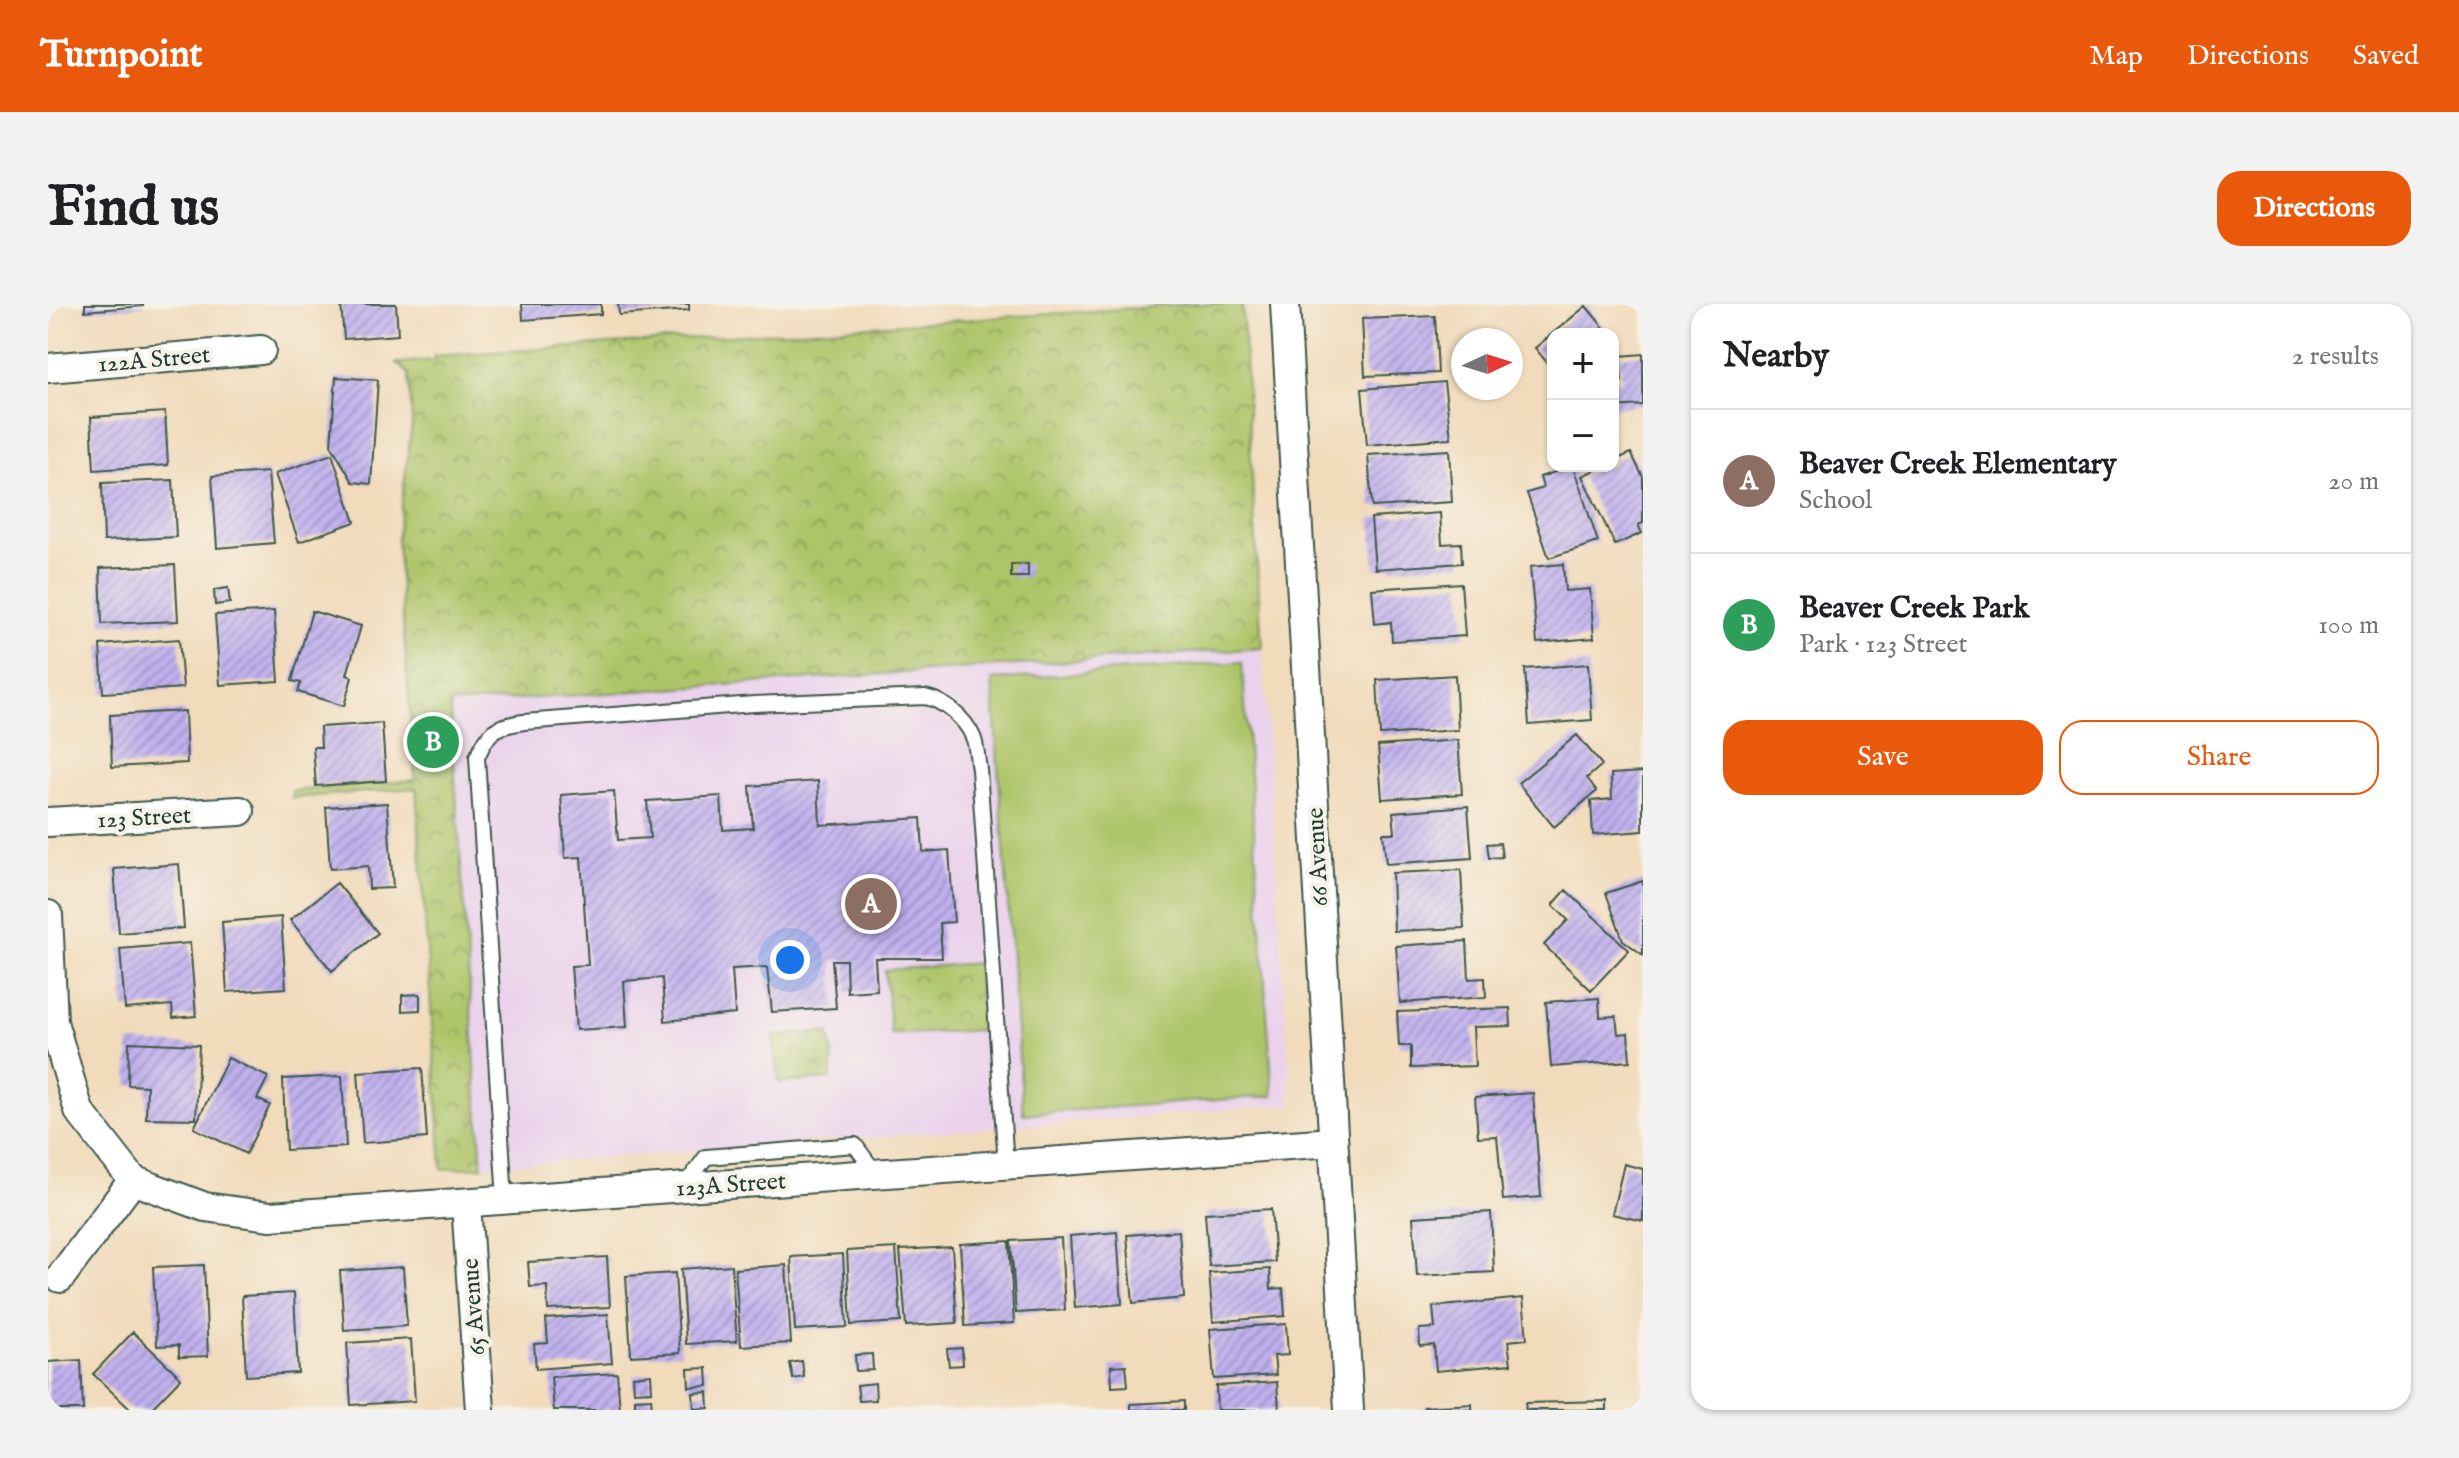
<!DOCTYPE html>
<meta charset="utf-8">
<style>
:root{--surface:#fff;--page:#f2f2f2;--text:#202124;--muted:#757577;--line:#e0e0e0;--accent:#ea580c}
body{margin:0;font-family:"IM FELL English",serif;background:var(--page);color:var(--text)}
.controls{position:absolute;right:24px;top:24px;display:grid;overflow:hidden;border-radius:16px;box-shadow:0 2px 6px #0004}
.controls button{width:72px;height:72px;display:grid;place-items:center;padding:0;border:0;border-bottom:2px solid var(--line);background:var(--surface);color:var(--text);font:40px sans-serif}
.compass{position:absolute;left:1403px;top:24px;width:72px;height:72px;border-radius:50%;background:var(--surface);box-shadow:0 2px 6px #0004;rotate:86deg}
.you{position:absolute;left:742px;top:656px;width:28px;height:28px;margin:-20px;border:6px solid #fff;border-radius:50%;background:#1a73e8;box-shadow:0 0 0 12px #1a73e833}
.badge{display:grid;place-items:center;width:52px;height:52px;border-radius:50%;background:var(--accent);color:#fff;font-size:26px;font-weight:700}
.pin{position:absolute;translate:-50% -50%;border:4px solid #fff;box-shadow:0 2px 8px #0006}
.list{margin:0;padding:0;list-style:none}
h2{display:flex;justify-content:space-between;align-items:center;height:104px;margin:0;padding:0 32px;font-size:34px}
h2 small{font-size:26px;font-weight:400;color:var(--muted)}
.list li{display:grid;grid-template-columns:52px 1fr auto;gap:24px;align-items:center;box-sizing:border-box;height:144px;padding:0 32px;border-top:2px solid var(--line)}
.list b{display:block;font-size:30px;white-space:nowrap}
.list p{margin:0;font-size:26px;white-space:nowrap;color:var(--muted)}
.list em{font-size:26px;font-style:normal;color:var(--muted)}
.actions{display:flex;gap:16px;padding:24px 32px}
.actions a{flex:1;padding:18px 0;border:2px solid var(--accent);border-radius:24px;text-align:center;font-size:28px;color:var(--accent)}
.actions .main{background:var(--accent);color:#fff}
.map{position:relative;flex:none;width:1595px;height:1106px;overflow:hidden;border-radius:24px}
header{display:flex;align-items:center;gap:48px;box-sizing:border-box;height:112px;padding:0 40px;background:var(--accent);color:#fff}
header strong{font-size:38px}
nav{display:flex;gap:44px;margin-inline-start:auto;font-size:28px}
.intro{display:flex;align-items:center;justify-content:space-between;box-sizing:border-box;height:192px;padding:0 48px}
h1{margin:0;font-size:56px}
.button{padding:20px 36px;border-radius:24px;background:var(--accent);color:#fff;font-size:28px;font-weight:700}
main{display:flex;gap:48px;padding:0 48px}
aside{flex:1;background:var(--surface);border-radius:24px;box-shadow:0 2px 6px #0004}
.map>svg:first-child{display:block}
</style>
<header>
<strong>Turnpoint</strong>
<nav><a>Map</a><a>Directions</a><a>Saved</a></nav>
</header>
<div class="intro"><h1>Find us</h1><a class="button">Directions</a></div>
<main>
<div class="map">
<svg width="1595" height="1106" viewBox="0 0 1595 1106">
<defs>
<pattern id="park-crowns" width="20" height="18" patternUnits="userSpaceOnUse" patternTransform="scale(2)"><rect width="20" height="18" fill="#adc468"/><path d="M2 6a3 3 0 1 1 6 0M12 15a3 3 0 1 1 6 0" fill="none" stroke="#8ca056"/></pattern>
<pattern id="building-hatch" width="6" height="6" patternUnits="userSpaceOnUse" patternTransform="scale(2)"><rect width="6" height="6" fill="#c0b0ee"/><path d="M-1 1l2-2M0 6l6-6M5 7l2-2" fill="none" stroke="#9b90c2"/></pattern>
</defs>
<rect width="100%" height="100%" fill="#f7f3e8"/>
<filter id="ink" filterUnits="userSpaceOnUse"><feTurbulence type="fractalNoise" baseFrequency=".0125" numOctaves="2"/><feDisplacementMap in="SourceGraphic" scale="16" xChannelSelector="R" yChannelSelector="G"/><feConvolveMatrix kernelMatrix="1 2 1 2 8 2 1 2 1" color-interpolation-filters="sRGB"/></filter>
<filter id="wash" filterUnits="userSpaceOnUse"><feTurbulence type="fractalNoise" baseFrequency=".006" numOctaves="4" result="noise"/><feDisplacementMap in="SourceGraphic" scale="32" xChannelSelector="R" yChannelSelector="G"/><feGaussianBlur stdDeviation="1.8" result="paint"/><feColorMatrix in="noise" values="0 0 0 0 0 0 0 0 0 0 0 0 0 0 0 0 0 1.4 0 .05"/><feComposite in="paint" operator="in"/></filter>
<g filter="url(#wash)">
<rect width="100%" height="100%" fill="#f1dbbb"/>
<path fill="#ead1ec" d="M 1214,344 L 1243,801 L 434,863 L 402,400 Z"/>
<path fill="url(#park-crowns)" stroke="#66804e" stroke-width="2" d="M 1145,0 L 1194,0 L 1214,344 L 402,400 L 434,863 L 394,865 L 368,484 L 244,494 L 244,487 L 367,476 L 349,236 L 364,120 L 361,70 L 348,59 L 386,56 L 386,52 Z
M 929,659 L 935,726 L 843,731 L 837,666 Z
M 780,728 L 785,750 L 783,775 L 731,779 L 725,732 Z"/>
<path fill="#adc468" stroke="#66804e" stroke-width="2" d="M 1194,358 L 1225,792 L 975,810 L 944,376 Z"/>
<g id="blocks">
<path fill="url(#building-hatch)" d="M 37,0 L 95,0 L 95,2 L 37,7 Z
M 293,0 L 348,0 L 350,31 L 296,35 Z
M 474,0 L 553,0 L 553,10 L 475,16 Z
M 570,0 L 641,0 L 641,6 L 571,11 Z
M 1538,2 L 1561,30 L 1505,30 L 1505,66 L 1487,44 Z
M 1387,12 L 1390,69 L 1317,72 L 1314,15 Z
M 1595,50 L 1595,101 L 1565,103 L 1565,77 L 1574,77 L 1572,52 Z
M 288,73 L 330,76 L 323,180 L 305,178 L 283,141 Z
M 1396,78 L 1403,134 L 1319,141 L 1314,85 Z
M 117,108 L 120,161 L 46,166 L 43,113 Z
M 1401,146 L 1404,198 L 1324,203 L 1320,151 Z
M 1583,149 L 1595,173 L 1595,219 L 1590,221 L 1594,229 L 1567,241 L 1534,172 L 1555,162 L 1565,162 L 1565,157 Z
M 284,150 L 307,218 L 251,238 L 227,170 Z
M 1525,162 L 1550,238 L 1501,254 L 1479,189 L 1495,184 L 1492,173 Z
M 220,168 L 226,239 L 169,244 L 164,172 Z
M 125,176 L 128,233 L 56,237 L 54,179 Z
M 1392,209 L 1394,240 L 1413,239 L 1414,259 L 1327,265 L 1323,214 Z
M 980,260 L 980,273 L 963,273 L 963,261 Z
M 1515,260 L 1517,287 L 1542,285 L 1546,334 L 1489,339 L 1482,263 Z
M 127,261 L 130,317 L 54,320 L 52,264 Z
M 1413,279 L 1417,332 L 1344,337 L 1343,318 L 1327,320 L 1324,285 Z
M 180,284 L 182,299 L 167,301 L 166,286 Z
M 226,307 L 231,377 L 172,381 L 167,311 Z
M 264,307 L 313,322 L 299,371 L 304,373 L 296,402 L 250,388 L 253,379 L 244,377 Z
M 131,335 L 135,384 L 55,389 L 52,341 Z
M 1540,360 L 1544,416 L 1481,421 L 1477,365 Z
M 1407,371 L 1410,426 L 1332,431 L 1329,376 Z
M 137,407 L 139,459 L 64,463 L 62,411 Z
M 334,419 L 338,477 L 268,482 L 265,443 L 273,443 L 272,423 Z
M 1529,431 L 1554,461 L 1539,474 L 1549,487 L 1506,523 L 1470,479 Z
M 1410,436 L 1414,490 L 1334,495 L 1330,442 Z
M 1595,468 L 1595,527 L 1545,531 L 1543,497 L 1564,495 L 1563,470 Z
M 770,477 L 772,521 L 873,514 L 875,548 L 901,546 L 906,618 L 892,619 L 894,654 L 827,654 L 829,686 L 799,688 L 798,656 L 784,656 L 788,704 L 724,708 L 719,663 L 684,665 L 687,710 L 617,717 L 614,674 L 576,677 L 579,723 L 528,726 L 523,662 L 540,661 L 533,553 L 517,554 L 513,491 L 566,487 L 570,536 L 602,534 L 599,497 L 673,492 L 675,526 L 705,524 L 702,482 Z
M 339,499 L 345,584 L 321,585 L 320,562 L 282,565 L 278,503 Z
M 1420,502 L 1424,554 L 1338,560 L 1335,529 L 1347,529 L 1345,508 Z
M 1452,539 L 1454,553 L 1441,554 L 1439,540 Z
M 131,560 L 136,624 L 71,629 L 66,565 Z
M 1413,566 L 1416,624 L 1346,627 L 1344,569 Z
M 1595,577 L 1595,651 L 1575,636 L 1558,589 Z
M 289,579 L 330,629 L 284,667 L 242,616 Z
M 1518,586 L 1581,646 L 1543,686 L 1496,641 L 1520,616 L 1505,601 Z
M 233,613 L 238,684 L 179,688 L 174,618 Z
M 1419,637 L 1421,675 L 1437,674 L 1438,693 L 1352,699 L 1348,642 Z
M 142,639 L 148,712 L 125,714 L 124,701 L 77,705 L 72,645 Z
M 372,690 L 372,706 L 354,707 L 354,691 Z
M 1551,694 L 1552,713 L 1568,712 L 1570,730 L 1580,729 L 1582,757 L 1503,763 L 1498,698 Z
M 1462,704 L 1463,722 L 1425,723 L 1427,762 L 1363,764 L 1363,742 L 1351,742 L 1349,708 Z
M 81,738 L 151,741 L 148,815 L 98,814 L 99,782 L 80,781 Z
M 180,754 L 220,773 L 209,795 L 222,801 L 198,850 L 146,824 Z
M 374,764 L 379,834 L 315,839 L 310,768 Z
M 294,772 L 298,843 L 238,846 L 235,775 Z
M 1485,789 L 1493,893 L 1455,896 L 1449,832 L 1430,833 L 1427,793 Z
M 1576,860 L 1595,865 L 1595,917 L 1564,910 Z
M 1223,905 L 1227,958 L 1161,962 L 1157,909 Z
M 1443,908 L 1446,968 L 1369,972 L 1365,913 Z
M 1131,927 L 1136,994 L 1085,999 L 1079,931 Z
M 1069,928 L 1074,1000 L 1027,1004 L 1022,932 Z
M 1013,934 L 1017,1006 L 968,1009 L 963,937 Z
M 961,937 L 966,1019 L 917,1022 L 912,940 Z
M 904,943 L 909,1019 L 858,1022 L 852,946 Z
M 848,944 L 853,1018 L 803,1021 L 799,947 Z
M 795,950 L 799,1023 L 747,1026 L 743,953 Z
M 559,953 L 562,1003 L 500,1006 L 499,982 L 482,983 L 480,958 Z
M 156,961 L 160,1052 L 131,1053 L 131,1041 L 109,1042 L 105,963 Z
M 683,961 L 689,1037 L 638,1040 L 633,965 Z
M 738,961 L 743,1039 L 693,1042 L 687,965 Z
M 355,963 L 359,1022 L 296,1026 L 292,967 Z
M 1222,965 L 1223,985 L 1235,984 L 1237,1012 L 1165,1018 L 1161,969 Z
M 627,969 L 632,1049 L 583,1052 L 578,972 Z
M 246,989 L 250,1069 L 198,1072 L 194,992 Z
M 1475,994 L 1479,1035 L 1460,1037 L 1463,1060 L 1388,1067 L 1386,1041 L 1372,1042 L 1371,1025 L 1387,1024 L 1385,1003 Z
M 560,1010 L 564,1059 L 488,1065 L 486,1040 L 500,1039 L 498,1015 Z
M 1238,1020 L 1240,1051 L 1226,1052 L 1228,1071 L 1166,1075 L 1162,1025 Z
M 85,1028 L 133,1074 L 102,1106 L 83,1106 L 45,1070 Z
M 363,1035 L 367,1097 L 303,1101 L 299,1039 Z
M 914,1044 L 915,1061 L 901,1062 L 899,1045 Z
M 824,1050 L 825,1066 L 808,1067 L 807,1051 Z
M 33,1056 L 35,1106 L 0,1106 L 0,1058 Z
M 754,1057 L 756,1073 L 745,1075 L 742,1059 Z
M 1078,1061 L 1080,1082 L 1064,1083 L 1063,1062 Z
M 659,1064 L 660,1082 L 641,1083 L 640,1065 Z
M 569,1069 L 572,1106 L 506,1106 L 503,1073 Z
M 603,1070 L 604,1087 L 586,1088 L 585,1072 Z
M 1229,1078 L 1231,1106 L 1169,1106 L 1168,1082 Z
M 827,1079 L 828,1096 L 811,1097 L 809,1081 Z
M 660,1088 L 661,1104 L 646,1105 L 645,1089 Z
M 603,1094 L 604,1106 L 587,1106 L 587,1095 Z
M 1136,1097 L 1136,1106 L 1083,1106 L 1083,1100 Z
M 1559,1097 L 1559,1106 L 1478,1106 L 1477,1099 Z
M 1424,1100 L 1424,1106 L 1377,1106 L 1376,1103 Z"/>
</g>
</g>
<g filter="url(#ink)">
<use href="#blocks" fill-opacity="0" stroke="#3e5548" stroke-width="2"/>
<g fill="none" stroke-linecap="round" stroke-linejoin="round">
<g stroke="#3e5548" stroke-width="18">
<path id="lane" d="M 636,883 L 658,853 L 807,841 L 829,871
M 457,896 L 429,453 C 441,426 447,422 476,418 L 706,400 L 877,393 C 896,397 917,414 925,433 C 929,441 929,455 931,465 L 958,861"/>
</g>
<g stroke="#3e5548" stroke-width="32">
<path id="street" d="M 1237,0 L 1301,1106
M 0,64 L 213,46
M 0,518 L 192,507
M 0,611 L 5,718 L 31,807 L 85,876
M 85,876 L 157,903 L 222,912 L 1285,838
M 418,899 L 432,1106
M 12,974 L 85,876"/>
</g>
<use href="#lane" stroke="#fff" stroke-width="14"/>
<use href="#street" stroke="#fff" stroke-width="28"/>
</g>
</g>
<g text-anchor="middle" stroke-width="8" stroke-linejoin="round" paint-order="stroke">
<g font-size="24" fill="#1f3d34" stroke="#f7f3e8">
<text transform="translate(106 55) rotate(-5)" y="8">122A Street</text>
<text transform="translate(96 513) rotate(-3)" y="8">123 Street</text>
<text transform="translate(1269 553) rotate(-93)" y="8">66 Avenue</text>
<text transform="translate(683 880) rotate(-4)" y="8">123A Street</text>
<text transform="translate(425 1003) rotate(-94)" y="8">65 Avenue</text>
</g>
</g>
</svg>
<div class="controls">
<button>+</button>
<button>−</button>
</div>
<svg class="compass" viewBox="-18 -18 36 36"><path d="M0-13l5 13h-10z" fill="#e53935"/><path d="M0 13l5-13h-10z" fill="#757577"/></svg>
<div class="you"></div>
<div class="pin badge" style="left:823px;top:600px;background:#8d6e63">A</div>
<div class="pin badge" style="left:385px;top:438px;background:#2e9e5b">B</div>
</div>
<aside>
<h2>Nearby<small>2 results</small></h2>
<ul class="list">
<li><span class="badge" style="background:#8d6e63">A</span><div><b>Beaver Creek Elementary</b><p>School</p></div><em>20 m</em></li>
<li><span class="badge" style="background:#2e9e5b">B</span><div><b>Beaver Creek Park</b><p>Park · 123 Street</p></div><em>100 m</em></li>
</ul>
<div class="actions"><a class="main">Save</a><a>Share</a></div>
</aside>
</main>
